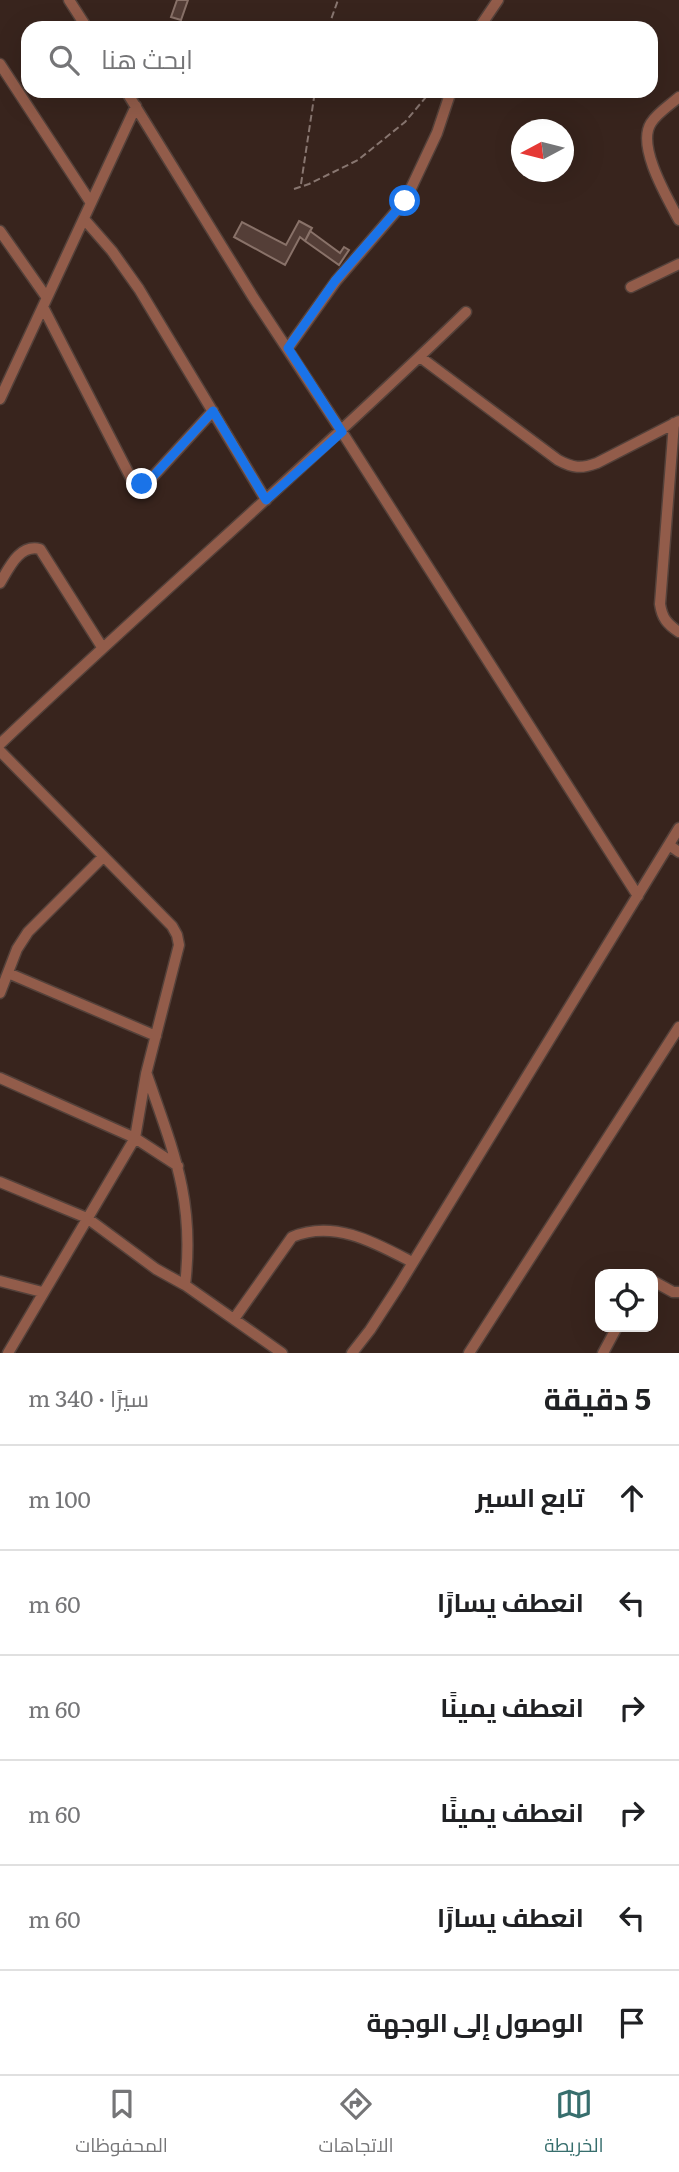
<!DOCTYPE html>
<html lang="ar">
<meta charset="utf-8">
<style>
:root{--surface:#fff;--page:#f6f6f6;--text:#202124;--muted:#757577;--line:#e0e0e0;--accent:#376e6d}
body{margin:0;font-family:Literata,Cairo,serif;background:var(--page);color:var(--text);direction:rtl}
.controls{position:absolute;right:21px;bottom:21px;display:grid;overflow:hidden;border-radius:14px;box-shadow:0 7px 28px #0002}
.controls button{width:63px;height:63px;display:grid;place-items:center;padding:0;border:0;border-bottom:2px solid var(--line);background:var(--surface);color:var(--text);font:35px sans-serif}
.compass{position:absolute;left:511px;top:119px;width:63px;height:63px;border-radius:50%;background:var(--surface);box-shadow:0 7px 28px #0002;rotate:263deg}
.stop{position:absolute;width:21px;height:21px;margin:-16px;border:5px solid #1a73e8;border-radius:50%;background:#fff}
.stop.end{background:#1a73e8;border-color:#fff;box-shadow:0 2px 7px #0008}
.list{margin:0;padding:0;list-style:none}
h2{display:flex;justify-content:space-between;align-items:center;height:91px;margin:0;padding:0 28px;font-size:30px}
h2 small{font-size:23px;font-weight:400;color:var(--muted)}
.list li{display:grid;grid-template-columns:46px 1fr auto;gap:21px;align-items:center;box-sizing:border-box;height:105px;padding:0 28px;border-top:2px solid var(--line)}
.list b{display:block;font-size:26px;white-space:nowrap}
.list em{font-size:23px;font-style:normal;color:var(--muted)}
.icon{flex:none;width:38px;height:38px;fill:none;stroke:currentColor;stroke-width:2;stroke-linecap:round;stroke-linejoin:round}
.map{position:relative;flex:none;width:679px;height:1353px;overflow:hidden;direction:ltr}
.search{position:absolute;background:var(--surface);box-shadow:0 7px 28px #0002;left:21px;right:21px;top:21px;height:77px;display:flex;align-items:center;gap:18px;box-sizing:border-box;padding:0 24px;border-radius:21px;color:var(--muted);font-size:26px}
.sheet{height:721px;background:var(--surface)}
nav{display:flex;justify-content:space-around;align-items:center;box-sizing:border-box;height:98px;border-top:2px solid var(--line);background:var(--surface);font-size:19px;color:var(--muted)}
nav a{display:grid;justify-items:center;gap:4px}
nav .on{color:var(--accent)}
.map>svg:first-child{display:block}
</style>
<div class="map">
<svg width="679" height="1353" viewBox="0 0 679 1353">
<rect width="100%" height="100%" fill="#38241d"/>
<path fill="#543e37" stroke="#897269" stroke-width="2" d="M 177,0 L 188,0 L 181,20 L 171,17 Z
M 299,221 L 312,228 L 305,241 L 300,237 L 285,265 L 234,237 L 242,222 L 286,245 Z
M 310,231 L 340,253 L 344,247 L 349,250 L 339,265 L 305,241 Z"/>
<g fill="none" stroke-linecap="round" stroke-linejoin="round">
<g stroke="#54413a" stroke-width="13">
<path id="street" d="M 69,0 L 87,28
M 479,28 L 498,0
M 0,64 L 91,203
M 126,91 L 253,297 L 342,432 L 638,896
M 679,97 C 670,105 657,113 651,123 C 636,146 668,199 679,220
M 84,219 L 112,251 L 139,289 L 266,500
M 0,231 L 47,298
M 631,287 L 679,264
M 43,307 L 133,482 L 142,484 L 147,483 L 213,411
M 288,348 L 336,281 L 405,201 L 437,133 L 451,91
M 420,357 L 558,460 C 573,468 581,469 597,463 L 679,421
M 0,399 L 136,106
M 674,423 L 660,604 C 662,618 667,624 679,632
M 0,583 C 9,568 19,544 40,549 L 102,647
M 0,744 C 154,598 314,460 466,312
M 0,751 L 172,926 L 177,935 L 179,945 L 146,1074 L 135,1138 L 8,1353
M 669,845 L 679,852
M 8,973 L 156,1036
M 0,993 L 17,949 L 28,932 L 103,857
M 147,1075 C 174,1153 195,1201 185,1285
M 0,1078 L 135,1138 L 178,1166
M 0,1182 L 87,1218 L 156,1269 L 185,1285 L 282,1353
M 0,1281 L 42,1292
M 653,1281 L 673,1292 L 679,1292
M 234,1319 L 292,1237 C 334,1219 376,1243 412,1262
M 352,1353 L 370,1330 L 398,1287 L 679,828
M 469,1353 L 679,1027
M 603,1353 L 617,1327"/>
</g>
<path stroke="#887670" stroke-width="2" stroke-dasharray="7 3.5" stroke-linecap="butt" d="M 328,28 L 338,0
M 301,184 L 315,91
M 294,189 L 309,184 L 358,160 L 405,122 L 431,91"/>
<use href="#street" stroke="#925c4a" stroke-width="10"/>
</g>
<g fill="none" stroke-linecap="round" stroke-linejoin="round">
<path stroke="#1a73e8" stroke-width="9" d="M 142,484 L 147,483 L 213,411 L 266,500 L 342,432 L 288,348 L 335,281 L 405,201"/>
</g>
</svg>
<div class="controls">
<button><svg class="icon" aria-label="locate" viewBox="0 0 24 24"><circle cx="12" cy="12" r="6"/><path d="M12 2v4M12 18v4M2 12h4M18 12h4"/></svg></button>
</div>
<svg class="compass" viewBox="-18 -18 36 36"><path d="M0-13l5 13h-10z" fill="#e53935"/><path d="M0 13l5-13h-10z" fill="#757577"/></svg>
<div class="stop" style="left:405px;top:201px"></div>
<div class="stop end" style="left:142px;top:484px"></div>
<div class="search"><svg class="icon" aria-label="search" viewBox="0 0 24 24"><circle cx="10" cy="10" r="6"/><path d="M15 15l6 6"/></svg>ابحث هنا</div>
</div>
<section class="sheet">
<h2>5 دقيقة<small>سيرًا · 340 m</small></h2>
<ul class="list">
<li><svg class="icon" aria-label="ahead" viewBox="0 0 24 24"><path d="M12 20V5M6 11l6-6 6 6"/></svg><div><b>تابع السير</b></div><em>100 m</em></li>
<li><svg class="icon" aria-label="left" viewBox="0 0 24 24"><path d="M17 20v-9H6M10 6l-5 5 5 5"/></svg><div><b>انعطف يسارًا</b></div><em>60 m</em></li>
<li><svg class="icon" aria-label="right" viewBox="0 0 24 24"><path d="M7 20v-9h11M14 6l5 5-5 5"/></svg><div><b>انعطف يمينًا</b></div><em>60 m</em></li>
<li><svg class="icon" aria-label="right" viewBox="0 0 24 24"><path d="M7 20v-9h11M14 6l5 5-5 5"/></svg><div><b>انعطف يمينًا</b></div><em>60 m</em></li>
<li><svg class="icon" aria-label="left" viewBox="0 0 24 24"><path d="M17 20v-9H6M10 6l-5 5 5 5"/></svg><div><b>انعطف يسارًا</b></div><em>60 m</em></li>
<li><svg class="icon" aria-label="arrive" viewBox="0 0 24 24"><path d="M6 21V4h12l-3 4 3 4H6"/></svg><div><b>الوصول إلى الوجهة</b></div></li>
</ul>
</section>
<nav>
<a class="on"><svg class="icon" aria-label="map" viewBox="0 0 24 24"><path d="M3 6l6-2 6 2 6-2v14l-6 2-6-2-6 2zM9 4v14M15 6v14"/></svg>الخريطة</a>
<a><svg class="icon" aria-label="directions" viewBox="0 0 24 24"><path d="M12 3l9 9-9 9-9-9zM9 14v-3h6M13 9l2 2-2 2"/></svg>الاتجاهات</a>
<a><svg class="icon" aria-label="saved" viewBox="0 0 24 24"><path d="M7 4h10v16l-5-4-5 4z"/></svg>المحفوظات</a>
</nav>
